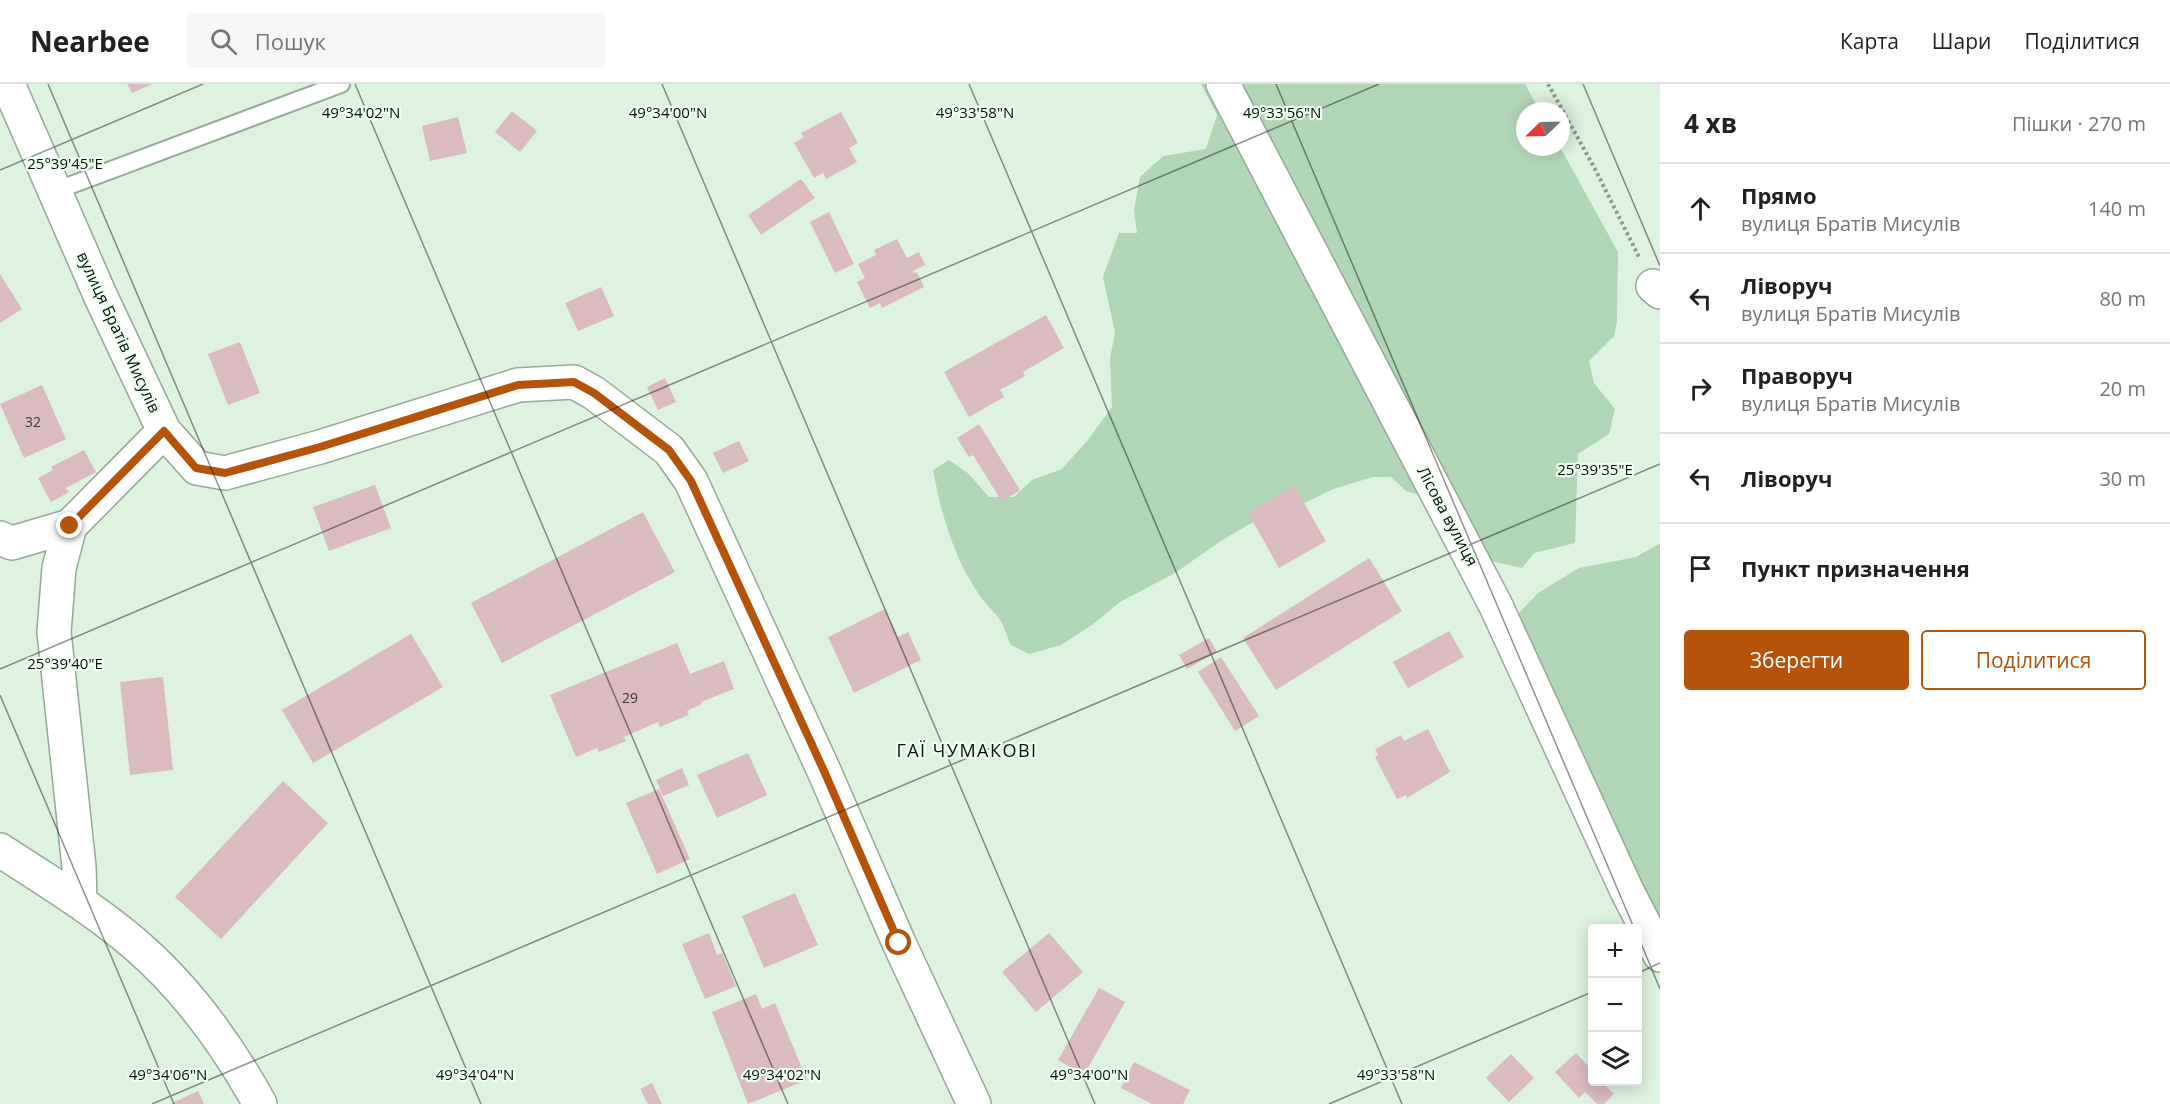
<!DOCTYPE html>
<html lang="uk">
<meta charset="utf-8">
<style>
:root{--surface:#fff;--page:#f6f6f6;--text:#202124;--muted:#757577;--line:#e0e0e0;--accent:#b45309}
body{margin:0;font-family:"Open Sans",sans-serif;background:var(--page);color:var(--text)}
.controls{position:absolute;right:18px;bottom:18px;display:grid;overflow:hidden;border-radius:6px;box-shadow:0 3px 15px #0003}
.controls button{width:54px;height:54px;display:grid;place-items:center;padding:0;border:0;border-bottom:2px solid var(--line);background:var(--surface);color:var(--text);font:30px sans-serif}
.compass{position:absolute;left:1516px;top:18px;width:54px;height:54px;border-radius:50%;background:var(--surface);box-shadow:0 3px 15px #0003;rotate:247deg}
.stop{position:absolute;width:18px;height:18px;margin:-14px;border:4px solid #b45309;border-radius:50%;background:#fff}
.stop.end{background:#b45309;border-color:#fff;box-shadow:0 2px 6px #0008}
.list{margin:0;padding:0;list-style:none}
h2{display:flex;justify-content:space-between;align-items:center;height:78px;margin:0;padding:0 24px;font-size:26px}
h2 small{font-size:20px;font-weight:400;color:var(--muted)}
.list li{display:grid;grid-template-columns:39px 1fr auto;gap:18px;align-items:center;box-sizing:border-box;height:90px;padding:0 24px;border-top:2px solid var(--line)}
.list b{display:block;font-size:22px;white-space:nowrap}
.list p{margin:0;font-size:20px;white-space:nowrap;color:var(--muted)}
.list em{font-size:20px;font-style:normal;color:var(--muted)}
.actions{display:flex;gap:12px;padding:18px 24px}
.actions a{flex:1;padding:14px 0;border:2px solid var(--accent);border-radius:6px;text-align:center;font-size:21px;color:var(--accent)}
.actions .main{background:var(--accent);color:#fff}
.icon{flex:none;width:33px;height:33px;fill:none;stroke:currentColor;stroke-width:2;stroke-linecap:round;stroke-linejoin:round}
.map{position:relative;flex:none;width:1660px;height:1020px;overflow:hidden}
header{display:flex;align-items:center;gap:36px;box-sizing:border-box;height:84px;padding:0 30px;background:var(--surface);border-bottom:2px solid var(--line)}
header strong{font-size:28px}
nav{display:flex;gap:33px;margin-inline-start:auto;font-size:21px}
.search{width:420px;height:54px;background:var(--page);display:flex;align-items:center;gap:15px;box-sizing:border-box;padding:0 21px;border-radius:6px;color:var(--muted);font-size:22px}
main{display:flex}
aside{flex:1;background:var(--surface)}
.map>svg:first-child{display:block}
</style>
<header>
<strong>Nearbee</strong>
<div class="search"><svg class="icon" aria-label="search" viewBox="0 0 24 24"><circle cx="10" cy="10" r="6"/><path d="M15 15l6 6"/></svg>Пошук</div>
<nav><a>Карта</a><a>Шари</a><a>Поділитися</a></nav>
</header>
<main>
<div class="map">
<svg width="1660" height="1020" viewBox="0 0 1660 1020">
<rect width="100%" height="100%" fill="#ddf3df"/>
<path fill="#b1d6b5" d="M 1201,0 L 1525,0 L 1540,27 L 1525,27 L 1525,63 L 1560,63 L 1618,168 L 1617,237 L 1614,252 L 1589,277 L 1594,299 L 1615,325 L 1609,350 L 1578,370 L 1575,459 L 1534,469 L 1522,484 L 1487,476 L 1452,421 L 1406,407 L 1391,393 L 1373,393 L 1333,405 L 1289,427 L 1253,438 L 1221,457 L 1175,489 L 1120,518 L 1092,541 L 1061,561 L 1029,570 L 1011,561 C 1007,553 1005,544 1000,536 C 995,528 987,522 982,515 C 954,475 942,433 933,386 L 949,376 L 969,390 L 989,413 L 1014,413 L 1032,396 L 1062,385 L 1087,357 L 1112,323 L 1110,274 L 1115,249 L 1103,193 L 1119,149 L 1137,149 L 1134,126 L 1140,93 L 1163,72 L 1206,65 L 1217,31 Z
M 1659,460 L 1660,460 L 1660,889 L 1514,534 L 1538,509 L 1579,484 L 1636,473 Z"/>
<path fill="#d9bbc0" d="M 127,0 L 152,0 L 132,9 Z
M 512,27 L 537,47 L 520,68 L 495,48 Z
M 841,28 L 858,59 L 849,64 L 857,78 L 826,95 L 823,89 L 814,94 L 794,59 L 804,53 L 801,49 Z
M 458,33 L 467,69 L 430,77 L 422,42 Z
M 801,95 L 815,114 L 761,151 L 748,131 Z
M 829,128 L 854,180 L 835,189 L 810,138 Z
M 897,155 L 907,174 L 919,168 L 925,181 L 913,187 L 914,189 L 917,188 L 924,203 L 882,224 L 880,219 L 870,224 L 857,198 L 865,194 L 858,180 L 876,171 L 874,166 Z
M 0,190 L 22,225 L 0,239 Z
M 601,203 L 614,232 L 578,247 L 565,219 Z
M 1046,231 L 1064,264 L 1023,288 L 1025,292 L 1000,306 L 1004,313 L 969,333 L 944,288 Z
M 240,258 L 260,309 L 228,321 L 208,270 Z
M 665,294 L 676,318 L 658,326 L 647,303 Z
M 42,301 L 66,355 L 24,374 L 0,320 Z
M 979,340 L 1020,406 L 1002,418 L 973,371 L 969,373 L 957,354 Z
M 739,357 L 749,377 L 723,389 L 713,369 Z
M 84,366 L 96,388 L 66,404 L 69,408 L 51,418 L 38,394 L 53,386 L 51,383 Z
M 375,401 L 391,444 L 329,467 L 313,423 Z
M 1294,402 L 1326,457 L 1279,484 L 1248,429 Z
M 643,428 L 675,488 L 502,579 L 471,519 Z
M 1369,474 L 1402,527 L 1276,606 L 1243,554 Z
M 885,525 L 898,553 L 908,548 L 921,576 L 854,609 L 828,553 Z
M 1449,547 L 1464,573 L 1408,604 L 1393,578 Z
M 411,550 L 443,603 L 313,679 L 282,626 Z
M 1209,554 L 1217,568 L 1187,585 L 1179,571 Z
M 677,559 L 690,590 L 724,577 L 734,605 L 701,618 L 702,620 L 687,627 L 689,631 L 660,643 L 658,638 L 624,653 L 626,657 L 599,668 L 597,664 L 576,673 L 550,611 Z
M 1221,573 L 1259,632 L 1235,647 L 1198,588 Z
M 163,593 L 173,686 L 130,691 L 120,598 Z
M 1428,645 L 1450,688 L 1407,714 L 1406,711 L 1397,715 L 1375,673 L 1378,671 L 1375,665 L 1401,651 L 1404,657 Z
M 748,669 L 767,711 L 717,734 L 697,691 Z
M 682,684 L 689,701 L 663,712 L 656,696 Z
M 283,697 L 328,739 L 221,855 L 175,813 Z
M 659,705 L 690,775 L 657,790 L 626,719 Z
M 795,809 L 818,861 L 764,884 L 742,832 Z
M 709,849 L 717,871 L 722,869 L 736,902 L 705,915 L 682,860 Z
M 1049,849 L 1083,888 L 1036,928 L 1002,888 Z
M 1099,904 L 1125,918 L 1084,991 L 1058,976 Z
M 756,910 L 762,925 L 775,919 L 807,996 L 748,1020 L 712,928 Z
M 1576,969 L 1592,986 L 1592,998 L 1602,998 L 1614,1010 L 1604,1020 L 1597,1020 L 1585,1008 L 1579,1014 L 1555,988 Z
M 1511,970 L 1534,994 L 1509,1018 L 1486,994 Z
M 1134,978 L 1190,1006 L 1183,1020 L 1152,1020 L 1121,1004 Z
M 652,999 L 662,1020 L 648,1020 L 640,1005 Z
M 198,1007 L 204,1020 L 170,1020 Z"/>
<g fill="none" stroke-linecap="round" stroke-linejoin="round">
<g stroke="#94a996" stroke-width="20">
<path id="lane" d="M 55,107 L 341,0"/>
</g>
<g stroke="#94a996" stroke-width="36">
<path id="street" d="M 8,0 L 100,211 L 164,347 L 197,384 L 225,389 L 320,363 L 518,301 L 574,298 L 594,309 L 669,366 L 691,397 L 824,687 L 899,859 L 974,1020
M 1223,0 L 1496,522 L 1627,807 L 1660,871
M 1653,202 L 1660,208
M 70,442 L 59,484 L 54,548 L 79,783 L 80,818
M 0,454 L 12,459 L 70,442 L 164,347
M 0,766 C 46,796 94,825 136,861 C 187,905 228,962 260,1020"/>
</g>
<path stroke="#8b9c8d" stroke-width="4" stroke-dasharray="3 3" stroke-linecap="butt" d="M 1548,0 L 1595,85 L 1640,175"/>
<use href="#lane" stroke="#fff" stroke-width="16"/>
<use href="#street" stroke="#fff" stroke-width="33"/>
</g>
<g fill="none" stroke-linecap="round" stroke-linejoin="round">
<path stroke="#b45309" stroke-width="8" d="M 70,442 L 164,347 L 196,384 L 225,389 L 320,363 L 518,301 L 574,298 L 594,309 L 669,366 L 691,397 L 824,687 L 899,859"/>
</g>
<path fill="none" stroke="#080f09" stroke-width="1.5" stroke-opacity="0.45" d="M 48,0 L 481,1020M 355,0 L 788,1020M 662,0 L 1095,1020M 969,0 L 1402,1020M 1276,0 L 1634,844M 1583,0 L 1660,182M 0,86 L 203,0M 0,585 L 1379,0M 0,611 L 174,1020M 1638,852 L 1660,905M 1638,889 L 1660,879M 152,1020 L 1660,380M 1329,1020 L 1592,908"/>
<g text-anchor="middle" stroke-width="4.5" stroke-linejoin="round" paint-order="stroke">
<g font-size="14" fill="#3c3a37">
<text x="33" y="343">32</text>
<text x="630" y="619">29</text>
</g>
<g font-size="16" fill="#080f09" stroke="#edffef">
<text transform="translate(119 248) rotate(65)" y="6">вулиця Братів Мисулів</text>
<text transform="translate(1448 432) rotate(62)" y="6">Лісова вулиця</text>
</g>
<g font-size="18" letter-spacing="1.5" fill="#080f09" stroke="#edffef">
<text x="967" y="673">ГАЇ ЧУМАКОВІ</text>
</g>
</g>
<g font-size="15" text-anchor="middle" fill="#080f09" stroke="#edffef" stroke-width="4.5" stroke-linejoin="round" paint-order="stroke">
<text x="361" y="34">49°34'02"N</text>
<text x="668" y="34">49°34'00"N</text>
<text x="975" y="34">49°33'58"N</text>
<text x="1282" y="34">49°33'56"N</text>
<text x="65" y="85">25°39'45"E</text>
<text x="1595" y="391">25°39'35"E</text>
<text x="65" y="585">25°39'40"E</text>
<text x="168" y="996">49°34'06"N</text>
<text x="475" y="996">49°34'04"N</text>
<text x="782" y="996">49°34'02"N</text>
<text x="1089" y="996">49°34'00"N</text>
<text x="1396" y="996">49°33'58"N</text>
</g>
</svg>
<div class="controls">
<button>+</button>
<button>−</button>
<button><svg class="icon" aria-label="layers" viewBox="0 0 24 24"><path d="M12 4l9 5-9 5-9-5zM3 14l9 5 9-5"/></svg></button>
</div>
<svg class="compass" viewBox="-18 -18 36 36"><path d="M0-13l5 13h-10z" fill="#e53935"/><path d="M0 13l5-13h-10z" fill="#757577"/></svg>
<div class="stop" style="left:899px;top:859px"></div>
<div class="stop end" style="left:70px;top:442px"></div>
</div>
<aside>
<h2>4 хв<small>Пішки · 270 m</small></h2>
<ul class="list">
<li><svg class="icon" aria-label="ahead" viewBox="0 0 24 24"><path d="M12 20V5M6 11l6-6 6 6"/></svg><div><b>Прямо</b><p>вулиця Братів Мисулів</p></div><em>140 m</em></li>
<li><svg class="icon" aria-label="left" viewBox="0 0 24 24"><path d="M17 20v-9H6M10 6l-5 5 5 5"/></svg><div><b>Ліворуч</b><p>вулиця Братів Мисулів</p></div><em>80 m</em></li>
<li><svg class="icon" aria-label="right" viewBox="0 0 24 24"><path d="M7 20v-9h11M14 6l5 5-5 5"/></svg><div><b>Праворуч</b><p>вулиця Братів Мисулів</p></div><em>20 m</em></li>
<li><svg class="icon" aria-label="left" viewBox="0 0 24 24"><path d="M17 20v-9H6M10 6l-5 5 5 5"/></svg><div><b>Ліворуч</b></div><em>30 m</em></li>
<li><svg class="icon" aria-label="arrive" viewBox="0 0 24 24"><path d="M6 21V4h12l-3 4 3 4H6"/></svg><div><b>Пункт призначення</b></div></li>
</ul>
<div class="actions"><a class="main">Зберегти</a><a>Поділитися</a></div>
</aside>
</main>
